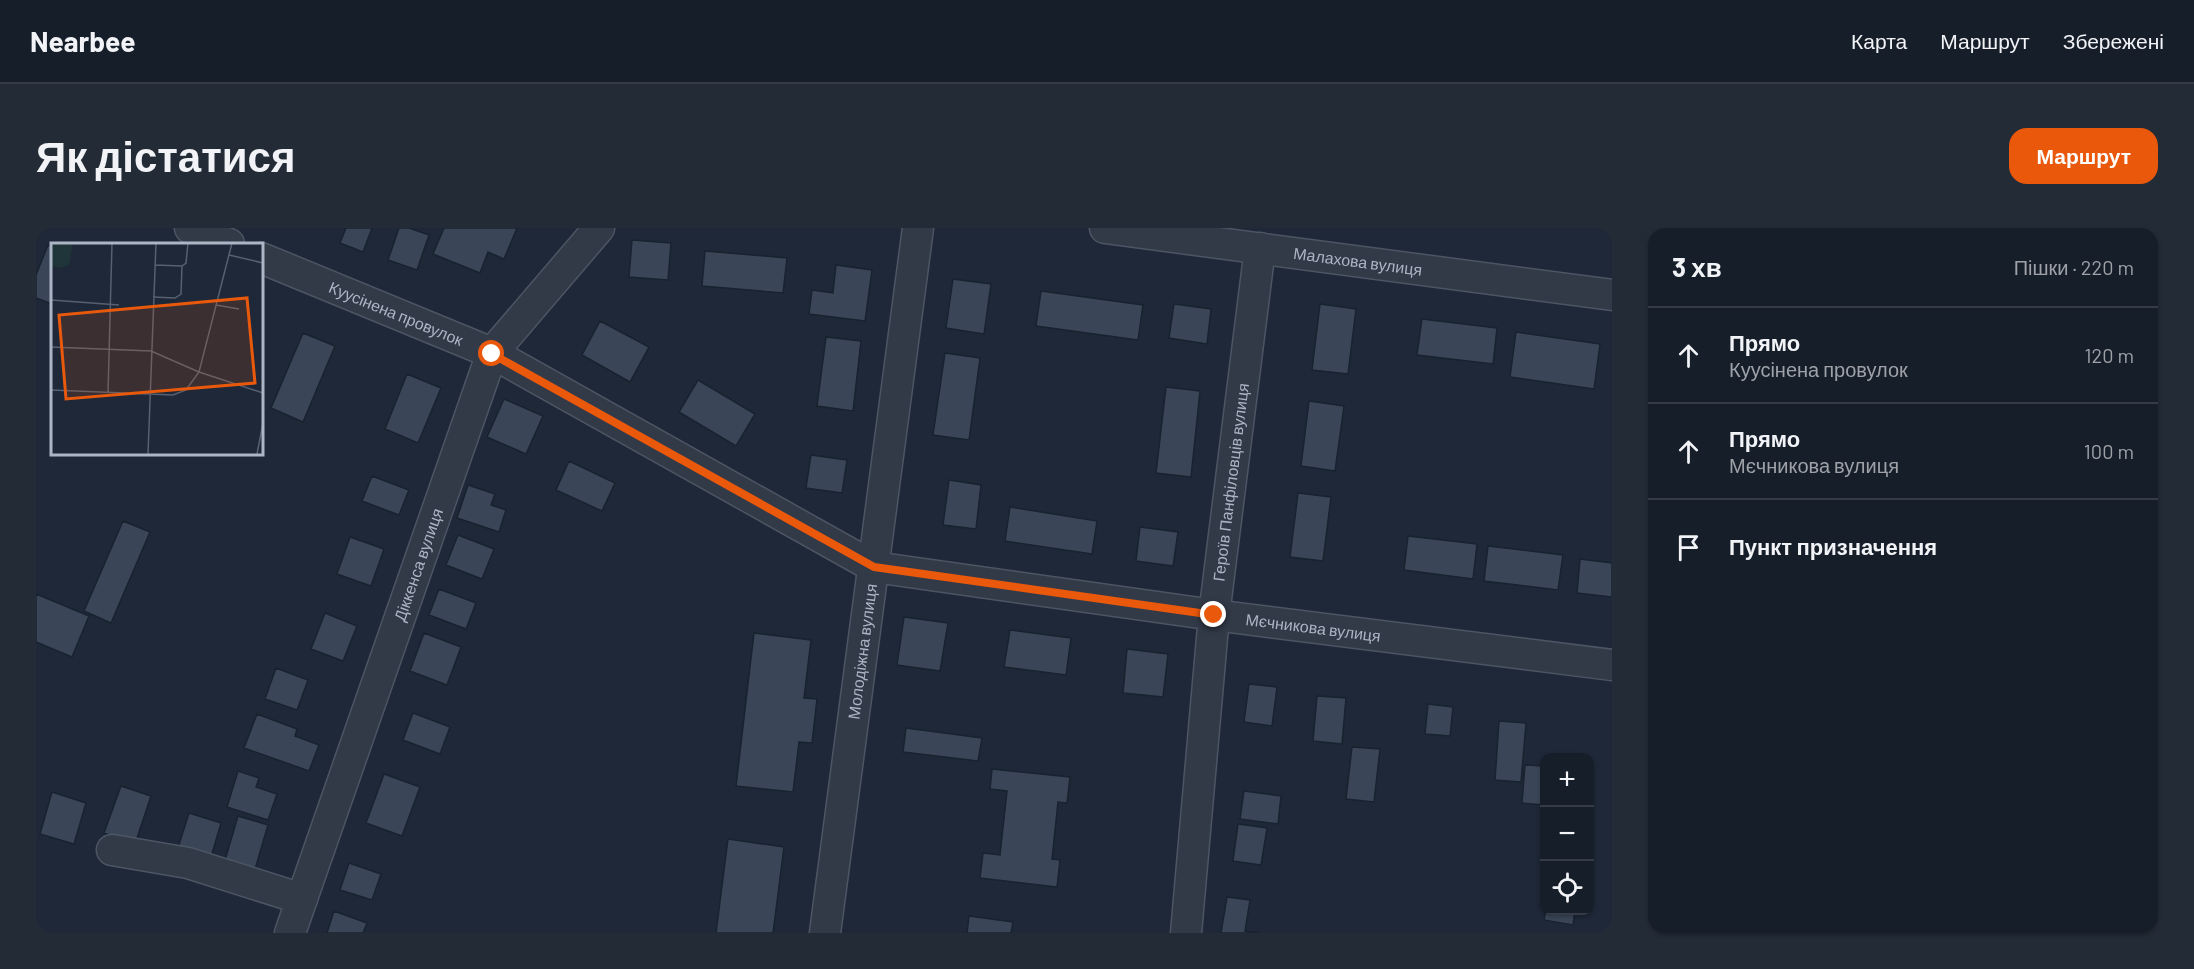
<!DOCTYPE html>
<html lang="uk">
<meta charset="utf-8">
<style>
:root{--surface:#161e2a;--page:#232b36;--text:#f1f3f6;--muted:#9ea2a8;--line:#353c47;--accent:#ea580c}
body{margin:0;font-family:Barlow,sans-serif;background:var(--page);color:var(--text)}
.controls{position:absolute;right:18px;bottom:18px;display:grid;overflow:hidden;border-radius:12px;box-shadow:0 2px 4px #0004}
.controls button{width:54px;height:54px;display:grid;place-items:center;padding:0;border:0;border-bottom:2px solid var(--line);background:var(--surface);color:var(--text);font:30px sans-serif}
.stop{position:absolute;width:18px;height:18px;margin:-14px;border:4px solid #ea580c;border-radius:50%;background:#fff}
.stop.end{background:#ea580c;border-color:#fff;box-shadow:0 2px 6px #0008}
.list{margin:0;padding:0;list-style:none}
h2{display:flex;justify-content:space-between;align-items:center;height:78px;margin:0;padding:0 24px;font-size:26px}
h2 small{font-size:20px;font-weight:400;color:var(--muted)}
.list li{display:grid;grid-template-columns:39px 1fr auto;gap:18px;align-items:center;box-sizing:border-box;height:96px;padding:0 24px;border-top:2px solid var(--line)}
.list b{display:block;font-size:22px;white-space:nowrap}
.list p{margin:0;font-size:20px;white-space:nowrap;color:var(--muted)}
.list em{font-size:20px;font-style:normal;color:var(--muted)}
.icon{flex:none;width:33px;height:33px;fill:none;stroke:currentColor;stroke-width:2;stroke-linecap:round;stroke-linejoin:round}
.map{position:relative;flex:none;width:1576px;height:705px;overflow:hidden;border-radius:18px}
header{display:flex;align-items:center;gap:36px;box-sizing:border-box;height:84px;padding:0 30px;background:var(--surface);border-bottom:2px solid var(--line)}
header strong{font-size:28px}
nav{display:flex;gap:33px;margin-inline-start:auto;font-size:21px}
.intro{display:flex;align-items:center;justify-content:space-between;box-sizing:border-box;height:144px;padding:0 36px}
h1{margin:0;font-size:42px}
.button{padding:15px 27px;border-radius:18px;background:var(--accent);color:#fff;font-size:21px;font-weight:700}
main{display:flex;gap:36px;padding:0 36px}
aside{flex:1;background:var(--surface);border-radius:18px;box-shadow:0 2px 4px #0004}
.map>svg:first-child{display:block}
</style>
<header>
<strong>Nearbee</strong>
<nav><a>Карта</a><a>Маршрут</a><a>Збережені</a></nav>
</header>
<div class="intro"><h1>Як дістатися</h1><a class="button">Маршрут</a></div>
<main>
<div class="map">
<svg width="1576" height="705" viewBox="0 0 1576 705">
<rect width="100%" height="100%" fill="#1e2838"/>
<path fill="#3a4658" stroke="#19222f" stroke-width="1.5" d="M 310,0 L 336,0 L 327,24 L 304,15 Z
M 363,0 L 373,0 L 393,7 L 381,42 L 352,32 Z
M 408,0 L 481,0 L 468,31 L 452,24 L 444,45 L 397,26 Z
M 596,12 L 635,15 L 632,52 L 593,49 Z
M 12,17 L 16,19 L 16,76 L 0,70 L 0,47 Z
M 669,23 L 751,30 L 747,65 L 666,58 Z
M 800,37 L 836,42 L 829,93 L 773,86 L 776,62 L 797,65 Z
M 917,51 L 955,56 L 948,106 L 910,100 Z
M 1005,63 L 1107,77 L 1102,112 L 1000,98 Z
M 1138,76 L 1175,81 L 1171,116 L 1133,110 Z
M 1284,76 L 1320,81 L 1312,146 L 1276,142 Z
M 1386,91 L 1461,100 L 1457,136 L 1381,127 Z
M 564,93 L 613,119 L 594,154 L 546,127 Z
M 1480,104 L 1564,116 L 1558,161 L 1474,149 Z
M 267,105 L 299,118 L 267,194 L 235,180 Z
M 790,109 L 825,113 L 817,183 L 781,178 Z
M 909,125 L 944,130 L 933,212 L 897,207 Z
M 371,146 L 405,160 L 382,215 L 349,201 Z
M 662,152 L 719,186 L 700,218 L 643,184 Z
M 1130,159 L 1164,163 L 1155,249 L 1120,245 Z
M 468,171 L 507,188 L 490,226 L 451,209 Z
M 1273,173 L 1308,178 L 1299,243 L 1265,238 Z
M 775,227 L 811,232 L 806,265 L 770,260 Z
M 533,233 L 579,255 L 566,283 L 520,262 Z
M 336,248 L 373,262 L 363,287 L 326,273 Z
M 913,252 L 945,257 L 940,301 L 907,297 Z
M 432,257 L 459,266 L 455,277 L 470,282 L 463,304 L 421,290 Z
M 1262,265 L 1295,269 L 1287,333 L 1254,329 Z
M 974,279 L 1061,293 L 1056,326 L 969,313 Z
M 87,293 L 114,304 L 75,395 L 48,383 Z
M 1104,299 L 1142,304 L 1137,338 L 1100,333 Z
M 422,307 L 458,321 L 446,351 L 410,337 Z
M 1372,308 L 1441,316 L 1437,351 L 1368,342 Z
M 314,309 L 348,321 L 335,358 L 301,346 Z
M 1452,318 L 1527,327 L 1522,362 L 1448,353 Z
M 1544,331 L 1576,335 L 1576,369 L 1541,365 Z
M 403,361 L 440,375 L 430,401 L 393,387 Z
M 0,366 L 53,388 L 36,429 L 0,414 Z
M 289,385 L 321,398 L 307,433 L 275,421 Z
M 868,389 L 912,395 L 904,443 L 861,437 Z
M 974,402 L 1035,410 L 1030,447 L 968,439 Z
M 388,405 L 425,419 L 411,457 L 374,443 Z
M 718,405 L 775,412 L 768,470 L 781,471 L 776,515 L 763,514 L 757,564 L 700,558 Z
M 1091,421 L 1132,426 L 1127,469 L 1087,465 Z
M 240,440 L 272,452 L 261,482 L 229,471 Z
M 1213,456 L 1241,459 L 1236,498 L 1208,494 Z
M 1281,468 L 1310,470 L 1306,516 L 1277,513 Z
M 1392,476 L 1417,479 L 1414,508 L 1389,506 Z
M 377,485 L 414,499 L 404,526 L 367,512 Z
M 221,486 L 261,501 L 259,508 L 283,517 L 273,543 L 208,520 Z
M 1463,493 L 1490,495 L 1485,554 L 1459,552 Z
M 870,500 L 946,510 L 942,533 L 867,524 Z
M 1316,519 L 1344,521 L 1338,574 L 1310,571 Z
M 1489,537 L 1508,538 L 1508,577 L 1486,575 Z
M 956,541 L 1034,549 L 1031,575 L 1022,574 L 1016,631 L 1024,632 L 1021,659 L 944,650 L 947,625 L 964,627 L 971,563 L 954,561 Z
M 202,543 L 223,550 L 220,559 L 241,566 L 232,592 L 191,579 Z
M 348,546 L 384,559 L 366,608 L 330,595 Z
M 85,558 L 115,568 L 99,616 L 68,605 Z
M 1208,563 L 1245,568 L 1242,596 L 1204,591 Z
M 16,564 L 50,575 L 38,616 L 4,606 Z
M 153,585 L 185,595 L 173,636 L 140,626 Z
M 202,588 L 232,597 L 217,648 L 187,639 Z
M 1202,596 L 1231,600 L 1225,637 L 1197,633 Z
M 692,611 L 748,619 L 737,705 L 680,705 Z
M 313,635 L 345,646 L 336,672 L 304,662 Z
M 1191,669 L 1214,672 L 1209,703 L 1224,705 L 1185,705 Z
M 1510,682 L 1539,682 L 1537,697 L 1508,692 Z
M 298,683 L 331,695 L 327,705 L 291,705 Z
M 933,688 L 977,694 L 975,705 L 931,705 Z"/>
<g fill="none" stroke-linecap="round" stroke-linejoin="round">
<g stroke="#4c5563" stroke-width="33">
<g id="minor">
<path d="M 154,0 L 193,16"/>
<path id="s1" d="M 1069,0 L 1576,67"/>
<path id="s2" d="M 225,30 L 456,125 L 838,339 L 1178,387 L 1576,437"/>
<path d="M 76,622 L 152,635 L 266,671"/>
<path id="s3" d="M 254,705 L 456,125 L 563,0"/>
<path id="s4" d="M 789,705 L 882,0"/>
<path id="s5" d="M 1150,705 L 1178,387 L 1224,20"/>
</g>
</g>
<use href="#minor" stroke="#323a48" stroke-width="30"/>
</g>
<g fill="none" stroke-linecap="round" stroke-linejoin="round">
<path stroke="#ea580c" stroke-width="8" d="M 456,126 L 838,339 L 1178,387"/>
</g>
<g text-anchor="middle" stroke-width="6" stroke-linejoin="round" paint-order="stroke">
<g font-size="16" fill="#acb5c5" stroke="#18202d">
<text dy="6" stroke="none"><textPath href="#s1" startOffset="255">Малахова вулиця</textPath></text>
<text dy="6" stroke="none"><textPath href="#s2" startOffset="146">Куусінена провулок</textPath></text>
<text dy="6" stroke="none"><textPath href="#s5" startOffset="453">Героїв Панфіловців вулиця</textPath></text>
<text dy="6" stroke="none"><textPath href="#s3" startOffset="390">Діккенса вулиця</textPath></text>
<text dy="6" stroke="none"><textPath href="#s2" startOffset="1131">Мєчникова вулиця</textPath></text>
<text dy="6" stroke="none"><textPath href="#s4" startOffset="284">Молодіжна вулиця</textPath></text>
</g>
</g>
<g transform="translate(15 15)">
<rect width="212" height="212" fill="#1e2838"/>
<path d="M 0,0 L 22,0 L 18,22 L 8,25 L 0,22 Z" fill="#203539"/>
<path fill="none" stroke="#576070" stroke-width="1.5" d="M 178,12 L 212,20M 104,22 L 131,23 L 135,20 L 137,0M 102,54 L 124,55 L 130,51 L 131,23M 0,57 L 68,62M 165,62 L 188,66M 0,104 L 100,108 L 148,129 L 212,150M 0,147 L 122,152 L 135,147 L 148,129 L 181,0M 57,150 L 61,0M 97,211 L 105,0M 206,211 L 212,180"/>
<path fill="#e8590c" fill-opacity="0.15" stroke="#e8590c" stroke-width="3" d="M 196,55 L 204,140 L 15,156 L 8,72 Z"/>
<rect width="212" height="212" fill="none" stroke="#acb5c5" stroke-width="3"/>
</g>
</svg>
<div class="controls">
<button>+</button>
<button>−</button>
<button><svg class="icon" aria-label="locate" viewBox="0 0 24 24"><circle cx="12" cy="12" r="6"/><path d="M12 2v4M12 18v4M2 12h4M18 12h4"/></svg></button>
</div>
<div class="stop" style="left:456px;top:126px"></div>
<div class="stop end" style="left:1178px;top:387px"></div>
</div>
<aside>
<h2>3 хв<small>Пішки · 220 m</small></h2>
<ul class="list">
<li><svg class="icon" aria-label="ahead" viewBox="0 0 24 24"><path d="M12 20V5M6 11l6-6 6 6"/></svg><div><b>Прямо</b><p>Куусінена провулок</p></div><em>120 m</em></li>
<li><svg class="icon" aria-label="ahead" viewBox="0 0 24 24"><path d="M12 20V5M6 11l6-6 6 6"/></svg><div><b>Прямо</b><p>Мєчникова вулиця</p></div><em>100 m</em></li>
<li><svg class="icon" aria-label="arrive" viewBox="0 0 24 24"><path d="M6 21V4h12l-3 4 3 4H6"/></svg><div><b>Пункт призначення</b></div></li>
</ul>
</aside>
</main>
